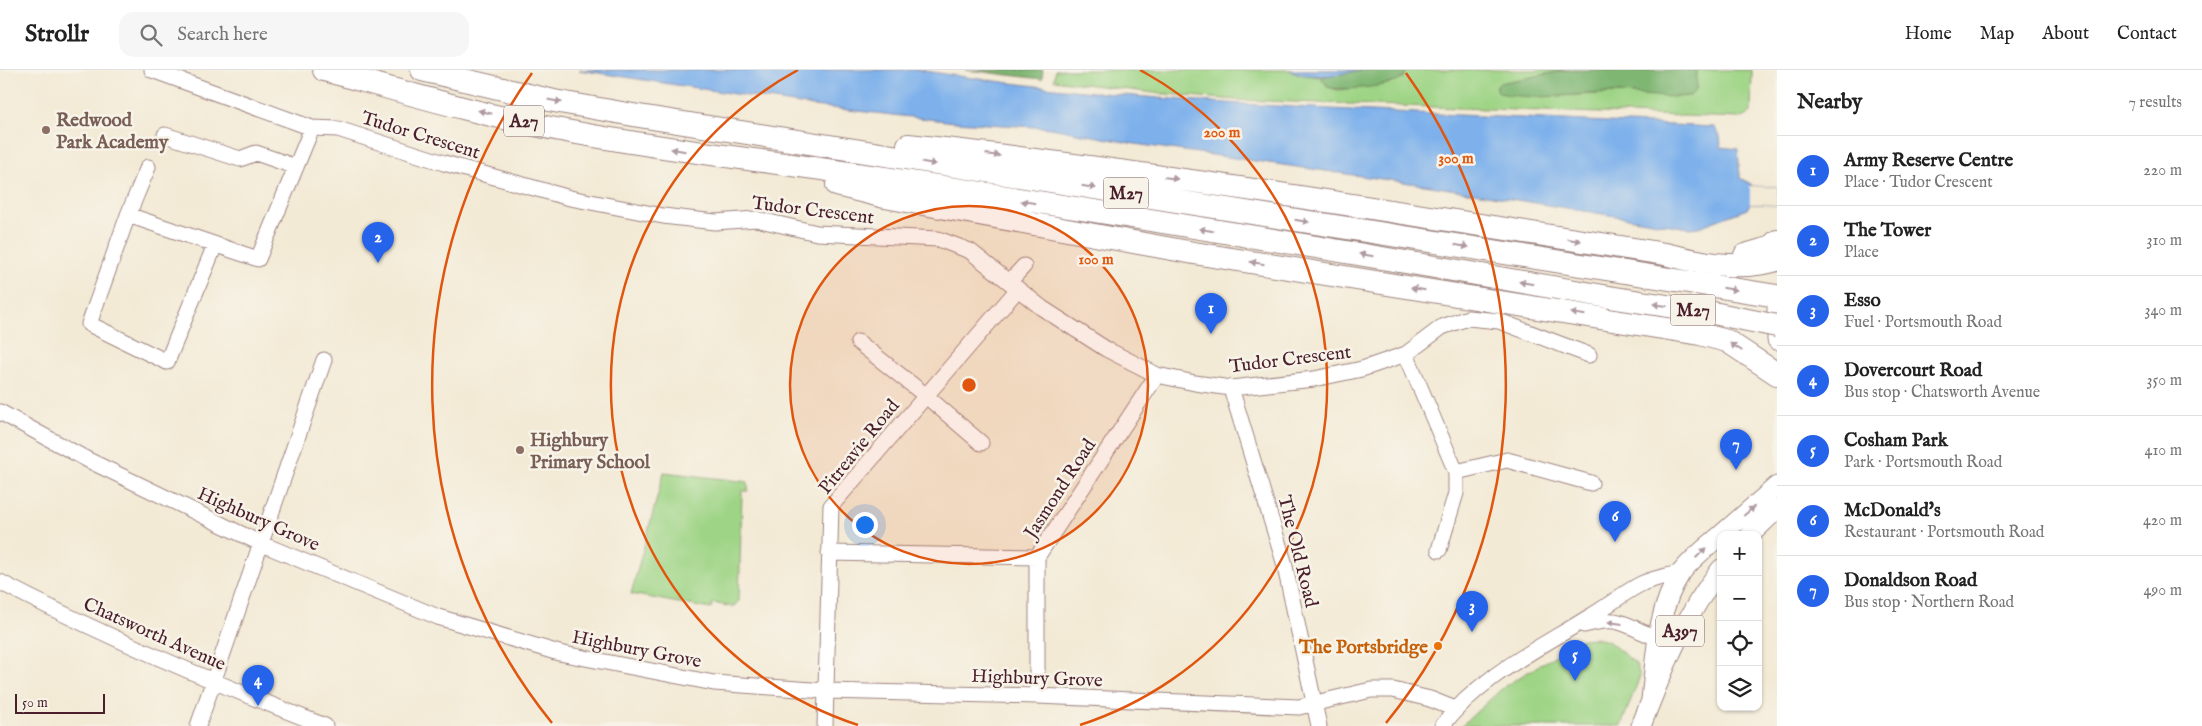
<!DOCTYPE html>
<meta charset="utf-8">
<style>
:root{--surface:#fff;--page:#f6f6f6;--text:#222;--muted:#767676;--line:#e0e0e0;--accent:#2563eb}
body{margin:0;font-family:"IM FELL English",serif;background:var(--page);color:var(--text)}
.controls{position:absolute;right:15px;bottom:15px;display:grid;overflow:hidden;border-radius:10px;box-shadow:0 1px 4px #0004}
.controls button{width:45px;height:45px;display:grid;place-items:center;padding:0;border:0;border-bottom:1px solid var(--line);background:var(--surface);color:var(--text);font:25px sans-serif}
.scale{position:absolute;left:15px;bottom:12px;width:90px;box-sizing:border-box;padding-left:5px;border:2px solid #4a1f2b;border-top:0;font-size:14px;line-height:18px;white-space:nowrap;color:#4a1f2b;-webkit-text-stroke:4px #f7f3e8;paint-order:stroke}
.you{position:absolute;left:864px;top:454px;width:18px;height:18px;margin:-12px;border:4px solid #fff;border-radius:50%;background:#1a73e8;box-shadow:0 0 0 8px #1a73e833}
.badge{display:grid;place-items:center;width:32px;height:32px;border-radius:50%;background:var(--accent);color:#fff;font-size:16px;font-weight:700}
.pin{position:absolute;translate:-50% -41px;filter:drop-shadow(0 1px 2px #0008)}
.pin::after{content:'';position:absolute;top:26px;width:18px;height:15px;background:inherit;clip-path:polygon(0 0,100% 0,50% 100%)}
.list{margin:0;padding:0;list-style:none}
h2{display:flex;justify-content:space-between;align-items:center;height:65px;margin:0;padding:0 20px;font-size:21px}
h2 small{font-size:16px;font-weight:400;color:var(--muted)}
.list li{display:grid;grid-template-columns:32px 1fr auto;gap:15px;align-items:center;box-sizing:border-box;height:70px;padding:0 20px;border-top:1px solid var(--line)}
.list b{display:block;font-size:19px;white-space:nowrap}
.list p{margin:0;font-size:16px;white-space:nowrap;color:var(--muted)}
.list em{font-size:16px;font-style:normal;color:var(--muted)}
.icon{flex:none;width:28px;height:28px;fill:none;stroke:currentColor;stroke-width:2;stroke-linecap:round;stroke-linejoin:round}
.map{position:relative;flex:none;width:1777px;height:656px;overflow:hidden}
header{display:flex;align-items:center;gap:30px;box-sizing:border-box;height:70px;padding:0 25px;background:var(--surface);border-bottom:1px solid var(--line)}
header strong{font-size:24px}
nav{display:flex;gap:28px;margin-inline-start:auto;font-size:18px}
.search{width:350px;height:45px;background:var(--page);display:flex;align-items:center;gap:12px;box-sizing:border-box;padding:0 18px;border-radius:15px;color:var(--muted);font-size:19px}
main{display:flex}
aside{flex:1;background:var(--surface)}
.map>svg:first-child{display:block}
</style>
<header>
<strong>Strollr</strong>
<div class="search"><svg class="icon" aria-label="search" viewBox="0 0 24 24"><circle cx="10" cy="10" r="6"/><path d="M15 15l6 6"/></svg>Search here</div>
<nav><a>Home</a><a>Map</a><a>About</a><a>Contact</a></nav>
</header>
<main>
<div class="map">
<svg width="1777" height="656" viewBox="0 0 1777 656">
<rect width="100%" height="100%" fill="#f7f3e8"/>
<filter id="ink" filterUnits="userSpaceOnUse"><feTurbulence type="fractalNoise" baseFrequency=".02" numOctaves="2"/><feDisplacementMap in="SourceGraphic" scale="10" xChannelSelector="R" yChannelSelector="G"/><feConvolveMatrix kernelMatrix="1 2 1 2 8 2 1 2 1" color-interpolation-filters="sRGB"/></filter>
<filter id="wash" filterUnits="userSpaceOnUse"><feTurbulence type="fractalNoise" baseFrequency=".0096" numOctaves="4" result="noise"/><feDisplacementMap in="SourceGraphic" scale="20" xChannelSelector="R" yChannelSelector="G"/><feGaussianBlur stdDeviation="1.12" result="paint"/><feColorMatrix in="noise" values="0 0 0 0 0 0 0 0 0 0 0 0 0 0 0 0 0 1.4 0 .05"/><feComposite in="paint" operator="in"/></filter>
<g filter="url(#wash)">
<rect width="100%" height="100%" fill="#f3ead5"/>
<path fill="#9ed485" stroke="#747a58" d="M 1055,0 L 1289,0 L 1304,5 L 1321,7 L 1328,17 L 1338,20 L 1403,8 L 1408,0 L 1568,0 L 1511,11 L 1497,16 L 1500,23 L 1531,27 L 1618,23 L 1678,27 L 1696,19 L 1697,0 L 1752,0 L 1751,42 L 1747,46 L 1740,48 L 1236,30 L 1154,23 L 1054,10 Z
M 664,402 L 748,412 L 748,421 L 742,421 L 739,531 L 733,537 L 713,533 L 711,539 L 631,524 Z
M 1595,568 L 1608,571 L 1636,594 L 1640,606 L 1621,656 L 1461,656 L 1505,616 L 1582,569 Z"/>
<path fill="#7eb672" stroke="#646a4e" d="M 966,0 L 1043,0 L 1042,9 Z
M 1362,0 L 1408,0 C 1404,4 1403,9 1398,11 C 1387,16 1339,22 1328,17 L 1321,7 Z
M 1568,0 L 1697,0 L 1696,20 L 1690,26 C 1667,29 1643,24 1620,23 C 1580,22 1539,32 1500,23 L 1497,20 L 1497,16 L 1500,13 Z"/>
<path fill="#7eb1eb" stroke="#64688b" d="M 579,0 L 919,0 C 1076,25 1235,35 1394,42 C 1501,47 1607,52 1714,57 L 1720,66 L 1721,77 L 1738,79 L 1740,108 L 1751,114 L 1751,116 L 1777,117 L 1777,135 L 1750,134 L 1747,139 L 1699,157 L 1689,158 L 1431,116 L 1135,74 L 1051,58 L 955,52 L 813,36 Z
M 1289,0 L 1362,0 C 1336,5 1314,10 1289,0 Z"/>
<path fill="#f3ead5" d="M 1750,116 L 1777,117 L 1777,135 L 1750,134 Z"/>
</g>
<g filter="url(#ink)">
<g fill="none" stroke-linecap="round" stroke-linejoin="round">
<g stroke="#9e8480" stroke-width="17">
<path id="minor" d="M 152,0 L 312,58 L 338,59 L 444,93 L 570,128 L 663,146 L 715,152 L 756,149 L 817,163 L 938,169 L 970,181 L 1042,238 L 1106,279 L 1157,305 L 1195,313 L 1231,318 L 1314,309 L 1362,299 L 1406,284 L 1442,257 L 1468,248 L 1499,251 L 1589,285
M 165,65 L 240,89 L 256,83 L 296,97
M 148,97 L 128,145 L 258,189 L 312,58
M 128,145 L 89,254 L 167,292 L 215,175
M 1010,211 L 1024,196
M 858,272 L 925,325 L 981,373
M 1406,284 L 1456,402 L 1456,423 L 1439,480
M 1231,318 L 1284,492 L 1319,656
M 0,342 L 88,390 L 262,474 L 438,547 L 559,583 L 714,613 L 826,621 L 1037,626 L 1299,637 L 1371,620 L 1393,620 L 1430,629 L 1455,639
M 1456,402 L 1507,390 L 1591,413
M 829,483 L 1037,487
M 0,512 C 105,567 214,613 325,656
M 1584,555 C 1596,552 1608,549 1619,552 C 1640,558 1643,567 1668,567
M 1037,626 L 1037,487 L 1157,305
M 198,656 L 324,290
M 825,656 L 831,436 L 1018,219
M 1442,656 C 1479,607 1538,579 1589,547 C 1607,537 1623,523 1641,514 C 1653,508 1669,506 1682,502"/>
</g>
<g stroke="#9e8480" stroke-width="21">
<path id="major" d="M 1777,232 L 1777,270
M 1721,465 L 1777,416
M 1750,465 L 1777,439
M 1651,630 C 1656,587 1656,540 1681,503 C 1691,489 1708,476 1721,465
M 1641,656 C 1663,600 1683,547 1721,499"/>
</g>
<g stroke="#9e8480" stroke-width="24">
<path id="highway" d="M 324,0 C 404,22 484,46 566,61 C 671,81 778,92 884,108 C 1126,145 1368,185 1609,227
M 422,0 L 554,31 L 639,46 L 1777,226
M 908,75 C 1161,102 1413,145 1665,184 C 1702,193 1739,201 1777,190
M 837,115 L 885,127 L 1194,183 L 1700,264 L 1727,271 L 1777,304
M 1745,185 L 1769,178 L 1777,171"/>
</g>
<use href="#minor" stroke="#fff" stroke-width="15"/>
<use href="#major" stroke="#fff" stroke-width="19"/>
<use href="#highway" stroke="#fff" stroke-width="22"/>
<g stroke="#9e8480" stroke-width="24" stroke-linecap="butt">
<path id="highway-bridge" d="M 1609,227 L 1713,243 L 1777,256"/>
</g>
<use href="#highway-bridge" stroke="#fff" stroke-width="22"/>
</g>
<defs><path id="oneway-solid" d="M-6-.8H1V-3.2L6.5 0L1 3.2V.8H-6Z" transform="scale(1.25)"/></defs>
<g fill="#ae9aa0">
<use href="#oneway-solid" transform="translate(555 31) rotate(11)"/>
<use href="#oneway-solid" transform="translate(485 42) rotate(-167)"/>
<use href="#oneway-solid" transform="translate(678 80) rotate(-171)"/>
<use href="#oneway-solid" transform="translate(993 85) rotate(7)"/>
<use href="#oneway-solid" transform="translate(929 93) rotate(9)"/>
<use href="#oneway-solid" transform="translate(1171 108) rotate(8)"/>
<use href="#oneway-solid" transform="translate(1089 117) rotate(9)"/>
<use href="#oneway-solid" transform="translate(1028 132) rotate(-171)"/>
<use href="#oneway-solid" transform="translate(1302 151) rotate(9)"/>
<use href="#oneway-solid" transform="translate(1206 160) rotate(-171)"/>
<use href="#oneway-solid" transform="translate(1574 170) rotate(9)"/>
<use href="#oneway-solid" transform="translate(1462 176) rotate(9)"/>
<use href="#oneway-solid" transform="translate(1366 185) rotate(-171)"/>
<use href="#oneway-solid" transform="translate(1257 193) rotate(-171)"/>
<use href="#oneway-solid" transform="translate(1526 213) rotate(-170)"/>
<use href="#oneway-solid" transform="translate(1418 219) rotate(-171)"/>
<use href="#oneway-solid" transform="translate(1730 219) rotate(9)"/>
<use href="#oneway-solid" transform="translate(1660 235) rotate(-171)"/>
<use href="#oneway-solid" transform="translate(1578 244) rotate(-171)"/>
<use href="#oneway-solid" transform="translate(1736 277) rotate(-148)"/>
<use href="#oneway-solid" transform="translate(1749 441) rotate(-41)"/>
<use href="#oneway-solid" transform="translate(1701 483) rotate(-44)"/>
<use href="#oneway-solid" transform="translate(1615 553) rotate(-172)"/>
</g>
</g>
<circle cx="969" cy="315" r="179" fill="#e0560e" fill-opacity=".12"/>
<g fill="none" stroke="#e0560e" stroke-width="2.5">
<circle cx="969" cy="315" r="179"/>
<path d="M858 655A358 358 0 0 1 798 0M1140 0A358 358 0 0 1 1080 655"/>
<path d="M552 653A537 537 0 0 1 532 3M1406 3A537 537 0 0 1 1386 653"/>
</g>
<g fill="#8d6e63" stroke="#f7f3e8" stroke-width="2">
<circle cx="46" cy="60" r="5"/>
<circle cx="520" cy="380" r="5"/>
</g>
<circle fill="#e8710a" stroke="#f7f3e8" stroke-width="2" cx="1438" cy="576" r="5"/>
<g text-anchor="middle" stroke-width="5" stroke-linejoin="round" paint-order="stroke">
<g fill="#f7f3e8" stroke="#7e5f64" stroke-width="1">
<rect x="504" y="35.5" width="40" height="31" rx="4"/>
<rect x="1103.5" y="107.5" width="45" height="31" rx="4"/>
<rect x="1670.5" y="224.5" width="45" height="31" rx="4"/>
<rect x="1656" y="545.5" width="48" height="31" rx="4"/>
</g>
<g font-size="18" font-weight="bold" fill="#4a1f2b">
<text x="524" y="57">A27</text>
<text x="1126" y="129">M27</text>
<text x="1693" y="246">M27</text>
<text x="1680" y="567">A397</text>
</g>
<g font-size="19" font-weight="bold" fill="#785e54" stroke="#f7f3e8" text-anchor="start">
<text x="56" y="56">Redwood<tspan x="56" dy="22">Park Academy</tspan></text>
<text x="530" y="376">Highbury<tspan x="530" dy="22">Primary School</tspan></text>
</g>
<g font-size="19" fill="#4a1f2b" stroke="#f7f3e8">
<text transform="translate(421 64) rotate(17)" y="7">Tudor Crescent</text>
<text transform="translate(813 139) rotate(7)" y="7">Tudor Crescent</text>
<text transform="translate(1290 288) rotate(-7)" y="7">Tudor Crescent</text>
<text transform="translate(858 376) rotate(-51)" y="7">Pitreavie Road</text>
<text transform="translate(1059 418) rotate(-57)" y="7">Jasmond Road</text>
<text transform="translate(259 448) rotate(24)" y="7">Highbury Grove</text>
<text transform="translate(1299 481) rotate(76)" y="7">The Old Road</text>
<text transform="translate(155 563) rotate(24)" y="7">Chatsworth Avenue</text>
<text transform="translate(637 578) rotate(11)" y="7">Highbury Grove</text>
<text transform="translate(1037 607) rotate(2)" y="7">Highbury Grove</text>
</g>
<g font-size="19" font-weight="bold" fill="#c56008" stroke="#f7f3e8" text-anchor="end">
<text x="1428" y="583">The Portsbridge</text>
</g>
</g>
<circle cx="969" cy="315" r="8" fill="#e0560e" stroke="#f7f3e8" stroke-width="2.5"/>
<g font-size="15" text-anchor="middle" font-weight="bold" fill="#e0560e" stroke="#f7f3e8" stroke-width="5" stroke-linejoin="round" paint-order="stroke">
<text x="1222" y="67">200 m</text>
<text x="1456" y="93">300 m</text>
<text x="1096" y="194">100 m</text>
</g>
</svg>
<div class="controls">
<button>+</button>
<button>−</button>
<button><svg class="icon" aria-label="locate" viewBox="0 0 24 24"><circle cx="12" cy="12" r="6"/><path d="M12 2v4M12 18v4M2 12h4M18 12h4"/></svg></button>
<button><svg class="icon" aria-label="layers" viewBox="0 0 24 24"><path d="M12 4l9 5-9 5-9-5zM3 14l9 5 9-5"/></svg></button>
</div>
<div class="scale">50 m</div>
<div class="you"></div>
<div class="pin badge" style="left:1211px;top:264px">1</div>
<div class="pin badge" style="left:378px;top:193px">2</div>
<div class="pin badge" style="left:1472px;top:562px">3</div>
<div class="pin badge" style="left:258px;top:636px">4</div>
<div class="pin badge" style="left:1575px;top:611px">5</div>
<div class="pin badge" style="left:1615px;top:472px">6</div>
<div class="pin badge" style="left:1736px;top:400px">7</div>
</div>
<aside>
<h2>Nearby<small>7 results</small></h2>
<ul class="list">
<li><span class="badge">1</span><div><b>Army Reserve Centre</b><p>Place · Tudor Crescent</p></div><em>220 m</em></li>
<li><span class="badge">2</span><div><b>The Tower</b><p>Place</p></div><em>310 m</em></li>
<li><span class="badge">3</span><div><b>Esso</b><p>Fuel · Portsmouth Road</p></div><em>340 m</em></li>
<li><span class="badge">4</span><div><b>Dovercourt Road</b><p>Bus stop · Chatsworth Avenue</p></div><em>350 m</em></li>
<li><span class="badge">5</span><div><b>Cosham Park</b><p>Park · Portsmouth Road</p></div><em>410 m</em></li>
<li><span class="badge">6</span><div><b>McDonald's</b><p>Restaurant · Portsmouth Road</p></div><em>420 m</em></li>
<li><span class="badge">7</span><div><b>Donaldson Road</b><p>Bus stop · Northern Road</p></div><em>490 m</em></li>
</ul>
</aside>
</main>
